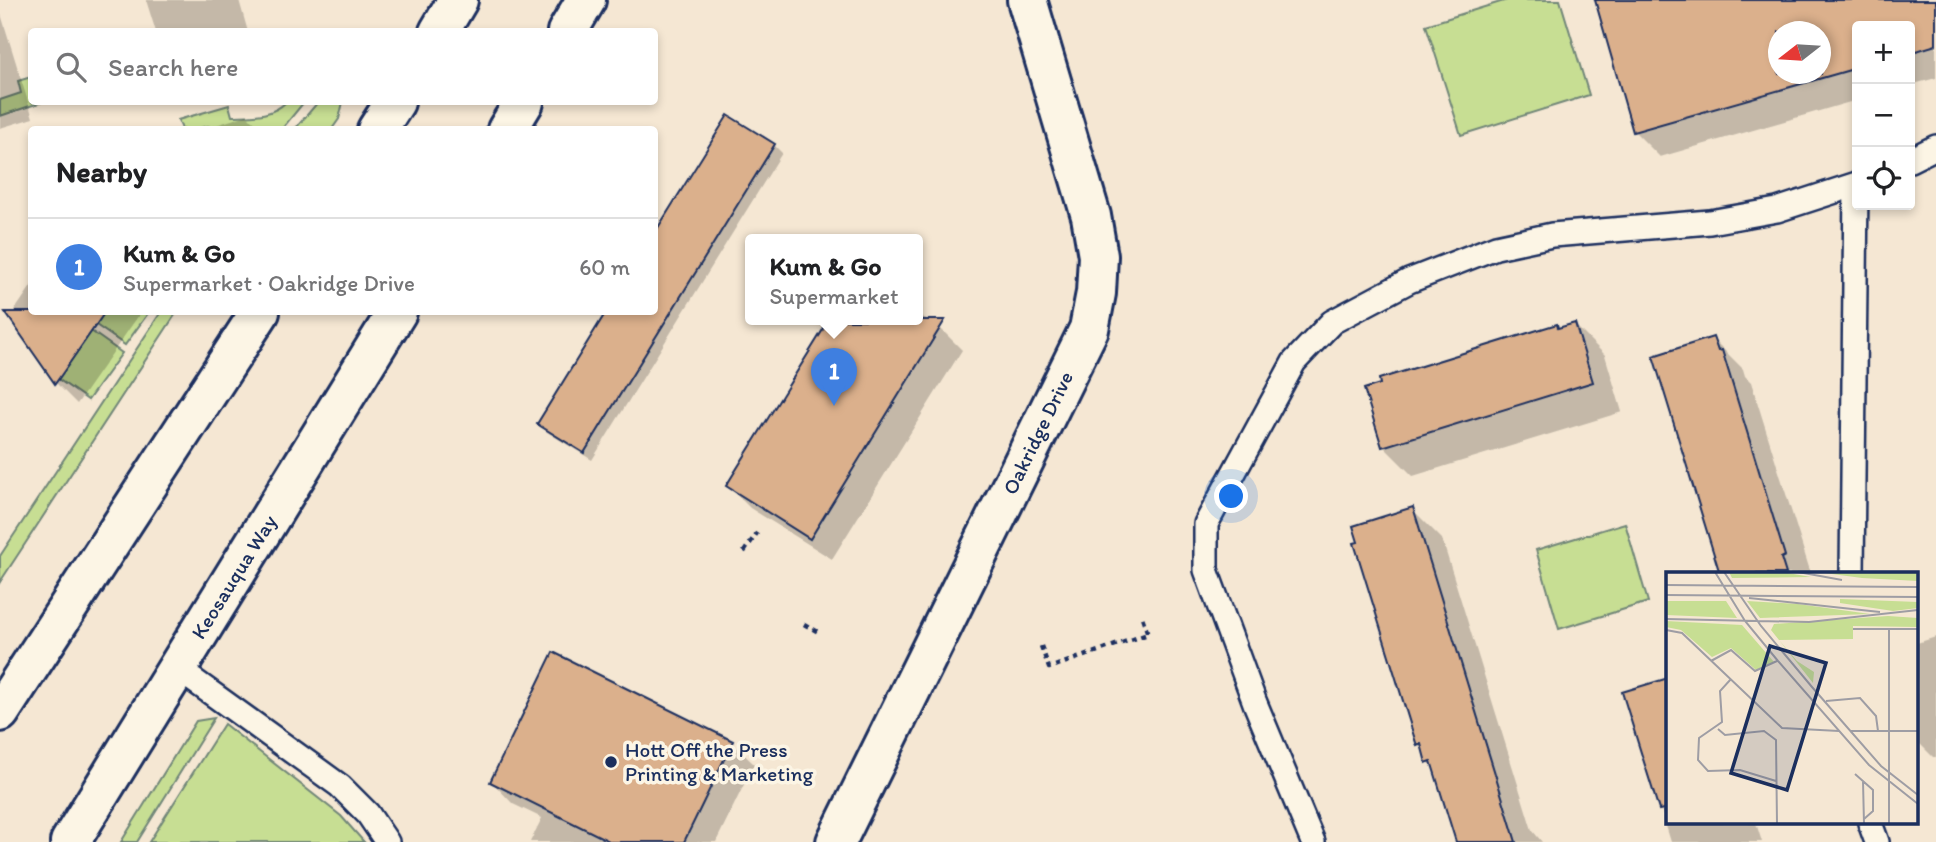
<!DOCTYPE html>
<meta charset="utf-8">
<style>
:root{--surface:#fff;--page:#f6f6f6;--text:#202124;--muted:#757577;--line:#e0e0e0;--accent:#1b2f5e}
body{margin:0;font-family:Itim,sans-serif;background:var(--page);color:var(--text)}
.controls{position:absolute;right:21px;top:21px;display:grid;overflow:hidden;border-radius:7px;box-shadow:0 4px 10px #0003}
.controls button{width:63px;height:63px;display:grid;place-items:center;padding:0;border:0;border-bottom:2px solid var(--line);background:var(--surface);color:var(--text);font:35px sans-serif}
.compass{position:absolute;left:1768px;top:21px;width:63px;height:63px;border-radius:50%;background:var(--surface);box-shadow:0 4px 10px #0003;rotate:253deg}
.you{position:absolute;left:1232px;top:497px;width:24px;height:24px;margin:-18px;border:5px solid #fff;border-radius:50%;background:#1a73e8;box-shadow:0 0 0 10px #1a73e833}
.badge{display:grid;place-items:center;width:46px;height:46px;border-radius:50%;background:var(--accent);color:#fff;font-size:23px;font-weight:700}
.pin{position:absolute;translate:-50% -58px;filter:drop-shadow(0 2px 4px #0008)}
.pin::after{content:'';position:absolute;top:37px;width:24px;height:21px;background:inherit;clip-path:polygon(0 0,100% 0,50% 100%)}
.popup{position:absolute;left:745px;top:234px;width:178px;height:91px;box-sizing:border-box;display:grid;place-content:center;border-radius:7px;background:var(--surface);filter:drop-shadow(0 2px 5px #0005);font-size:23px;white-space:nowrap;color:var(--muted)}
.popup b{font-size:26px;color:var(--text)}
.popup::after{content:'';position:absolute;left:50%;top:100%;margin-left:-14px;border:14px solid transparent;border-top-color:var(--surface)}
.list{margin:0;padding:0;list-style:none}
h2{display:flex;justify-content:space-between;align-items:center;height:91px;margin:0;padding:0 28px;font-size:30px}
h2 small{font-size:23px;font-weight:400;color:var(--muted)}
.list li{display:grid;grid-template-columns:46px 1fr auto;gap:21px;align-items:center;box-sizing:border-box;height:98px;padding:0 28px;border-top:2px solid var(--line)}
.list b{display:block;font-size:26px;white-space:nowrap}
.list p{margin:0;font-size:23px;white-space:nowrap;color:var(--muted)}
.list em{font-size:23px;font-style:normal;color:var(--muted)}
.icon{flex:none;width:38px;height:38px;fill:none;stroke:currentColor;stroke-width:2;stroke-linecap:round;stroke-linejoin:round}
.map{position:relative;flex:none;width:1936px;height:842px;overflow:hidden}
.search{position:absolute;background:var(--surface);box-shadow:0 4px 10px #0003;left:28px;top:28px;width:630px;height:77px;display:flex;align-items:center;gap:18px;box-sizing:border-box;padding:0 24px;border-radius:7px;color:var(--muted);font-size:26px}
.panel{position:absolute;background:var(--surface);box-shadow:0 4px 10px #0003;left:28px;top:126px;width:630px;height:189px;border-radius:7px}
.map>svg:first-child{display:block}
</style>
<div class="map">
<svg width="1936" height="842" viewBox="0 0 1936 842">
<rect width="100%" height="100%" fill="#f5e7d3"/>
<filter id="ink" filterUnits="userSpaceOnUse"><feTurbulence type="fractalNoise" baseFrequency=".0143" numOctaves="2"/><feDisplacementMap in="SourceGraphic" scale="14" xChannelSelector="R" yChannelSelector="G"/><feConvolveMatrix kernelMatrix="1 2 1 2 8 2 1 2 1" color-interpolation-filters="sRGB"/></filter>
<g filter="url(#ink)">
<path fill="#c7de93" stroke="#718678" stroke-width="2" d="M 1507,0 L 1560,0 L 1589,95 L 1461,135 L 1426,25 Z
M 31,77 L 32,102 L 42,102 L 0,116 L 0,100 L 21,93 L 18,81 Z
M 286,102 L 304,102 L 282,129 L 214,129 L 208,126 L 196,129 L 182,129 L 178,120 L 229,105 L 232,116 C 252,115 271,117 286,102 Z
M 318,102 L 343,102 L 339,119 L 332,129 L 295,129 Z
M 98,312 L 149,312 L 125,345 L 96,325 L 95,316 Z
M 161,312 L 177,312 L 0,582 L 0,556 Z
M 91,331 L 122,353 L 88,400 L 58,379 Z
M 1625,523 L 1648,602 L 1559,629 L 1536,550 Z
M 214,718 L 137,842 L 121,842 L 196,721 Z
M 224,724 L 341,816 L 364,842 L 149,842 Z"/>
<path fill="#0003" fill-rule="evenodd" d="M 146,0 L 239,0 L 248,32 L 156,32 Z
M 1597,0 L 1936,0 L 1936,78 L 1910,85 L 1910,26 L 1857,26 L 1857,100 L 1660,157 L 1634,131 ZM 1778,32 L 1820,32 L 1820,74 L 1778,74 Z
M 0,11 L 33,118 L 0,128 Z
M 247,115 L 262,130 L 201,130 Z
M 729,117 L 774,145 L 782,153 L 592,460 L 547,432 L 539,424 L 609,312 L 654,312 Z
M 32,285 L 32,312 L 141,312 L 77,404 L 56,383 L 10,317 Z
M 918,314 L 940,328 L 962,350 L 832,559 L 750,508 L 728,486 L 918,320 Z
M 1575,325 L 1605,355 L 1622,412 L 1413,476 L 1383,446 L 1382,385 L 1556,326 L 1560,330 Z
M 1713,339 L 1743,369 L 1745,376 L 1751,382 L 1811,574 L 1722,574 L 1655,357 Z
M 1412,509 L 1442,539 L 1532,830 L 1542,842 L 1457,842 L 1435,769 L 1428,762 L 1424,751 L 1418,745 Z
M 1936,637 L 1936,757 L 1933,757 L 1917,741 L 1917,643 Z
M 1668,680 L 1668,823 L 1756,823 L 1762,842 L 1671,842 L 1625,693 Z
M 732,743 L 754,764 L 716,842 L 530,842 L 542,818 L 513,804 L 492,782 Z"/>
<path fill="#dbb08c" stroke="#1b2f5e" stroke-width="2" fill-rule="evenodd" d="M 1595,0 L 1936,0 L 1936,45 L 1910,53 L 1910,26 L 1857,26 L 1857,68 L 1633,132 ZM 1779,32 L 1821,32 L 1821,74 L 1779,74 Z
M 728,115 L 775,144 L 584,453 L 537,424 L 606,312 L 654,312 L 654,234 Z
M 5,312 L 105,312 L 55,384 Z
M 829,320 L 945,320 L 810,539 L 726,486 Z
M 1575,323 L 1593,382 L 1382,447 L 1364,389 L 1380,384 L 1379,379 L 1557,324 L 1558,328 Z
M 1713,337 L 1718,351 L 1722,350 L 1785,556 L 1781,558 L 1786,574 L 1720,574 L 1653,356 Z
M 1413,507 L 1516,842 L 1456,842 L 1431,761 L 1426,763 L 1421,744 L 1417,746 L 1368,588 L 1354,543 L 1358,542 L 1353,526 Z
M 553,652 L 733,741 L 684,842 L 611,842 L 490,782 Z
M 1668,678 L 1668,808 L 1659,810 L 1622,692 Z"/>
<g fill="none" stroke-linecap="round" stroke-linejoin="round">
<g stroke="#1b2f5e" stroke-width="28">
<path id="lane" d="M 1910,160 L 1936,147
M 1852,574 L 1856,185
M 178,669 L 340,786 L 368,814 L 387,842
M 1870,823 L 1877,842
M 1313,842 L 1255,703 L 1206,570 L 1206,524 L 1294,362 L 1332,322 L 1409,281 L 1496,247 L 1552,235 L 1710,222 L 1777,210 L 1857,184"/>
</g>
<g stroke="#1b2f5e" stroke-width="44">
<path id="street" d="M 836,842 L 1089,329 L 1096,293 L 1098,256 L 1091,216 L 1027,0"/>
</g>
<g stroke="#1b2f5e" stroke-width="44">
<path id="secondary" d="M 439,32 L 458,0
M 567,32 L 586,0
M 377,130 L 395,102
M 507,130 L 524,102
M 0,712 L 260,312
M 70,842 L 397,312"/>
</g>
<path stroke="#1b2f5e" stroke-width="4.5" stroke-dasharray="5 5" stroke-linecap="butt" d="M 744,552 L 757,533
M 804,624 L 820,633
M 1041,646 L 1049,668 L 1148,634 L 1141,614"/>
<use href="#lane" stroke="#fcf5e5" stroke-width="23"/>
<use href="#street" stroke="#fcf5e5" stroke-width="38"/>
<use href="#secondary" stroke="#fcf5e5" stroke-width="38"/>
</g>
</g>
<circle fill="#1b2f5e" stroke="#fcf5e5" stroke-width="2.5" cx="611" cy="762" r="7"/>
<g text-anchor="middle" stroke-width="7" stroke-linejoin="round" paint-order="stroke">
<g font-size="21" fill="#1b2f5e" stroke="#fcf5e5">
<text transform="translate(1038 433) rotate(-64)" y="7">Oakridge Drive</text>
<text transform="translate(234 577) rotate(-58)" y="7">Keosauqua Way</text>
</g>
<g font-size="21" fill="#1b2f5e" stroke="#fcf5e5" text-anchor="start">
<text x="625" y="757">Hott Off the Press<tspan x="625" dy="24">Printing &amp; Marketing</tspan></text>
</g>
</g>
<g transform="translate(1666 572)">
<rect width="252" height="252" fill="#f5e7d3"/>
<path d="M 63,0 L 116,0 L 145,5 L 66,6 ZM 151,0 L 252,0 L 252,9 L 196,6 ZM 174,27 L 252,30 L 252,36 L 227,39 L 174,31 ZM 0,29 L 60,29 L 71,46 L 0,43 ZM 81,29 L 132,32 L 204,42 L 94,46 ZM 222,44 L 252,46 L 252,55 L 187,54 L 187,67 L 113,68 L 131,89 L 148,100 L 147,111 L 105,58 L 108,52 ZM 0,49 L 76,53 L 108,90 L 90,98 L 65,76 L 46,85 L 15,58 L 0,55 Z" fill="#c7de93"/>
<path fill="none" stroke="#9e9da4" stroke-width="2" d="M 49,0 L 79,49 L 112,89 L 203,193 L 252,232M 58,0 L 95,54 L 146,115 L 215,194 L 252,223M 132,0 L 176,8M 0,13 L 252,15M 0,23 L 252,25M 83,26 L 214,40M 0,47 L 143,50 L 252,38M 187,57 L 252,57M 223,57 L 223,252M 0,58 L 16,61 L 116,156 L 173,159M 45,89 L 65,78 L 89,99 L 111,89M 65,107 L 54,119 L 56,150 L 33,166 L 32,188 L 42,199 L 74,198 L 110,209M 160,129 L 194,126 L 210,144 L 212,159M 52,157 L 59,163 L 98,159 L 110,168 L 111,252M 184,159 L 252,159M 189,202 L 207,218 L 207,239 L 198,247M 197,209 L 198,252"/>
<path fill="#1b2f5e" fill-opacity="0.15" stroke="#1b2f5e" stroke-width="3.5" d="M 104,74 L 160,91 L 121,218 L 65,201 Z"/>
<rect width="252" height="252" fill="none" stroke="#1b2f5e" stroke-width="3.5"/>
</g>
</svg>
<div class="controls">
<button>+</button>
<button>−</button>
<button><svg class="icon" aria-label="locate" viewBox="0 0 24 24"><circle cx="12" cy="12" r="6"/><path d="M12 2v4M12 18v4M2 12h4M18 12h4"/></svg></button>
</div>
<svg class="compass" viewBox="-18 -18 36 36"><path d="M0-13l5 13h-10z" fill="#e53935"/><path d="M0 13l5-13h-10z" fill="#757577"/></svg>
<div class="you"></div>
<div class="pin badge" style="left:834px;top:406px;background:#3f7fe0">1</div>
<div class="popup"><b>Kum &amp; Go</b>Supermarket</div>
<div class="search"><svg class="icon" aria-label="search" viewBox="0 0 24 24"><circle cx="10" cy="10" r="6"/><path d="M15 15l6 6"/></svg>Search here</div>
<section class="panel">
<h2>Nearby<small></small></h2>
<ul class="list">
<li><span class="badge" style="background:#3f7fe0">1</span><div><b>Kum &amp; Go</b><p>Supermarket · Oakridge Drive</p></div><em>60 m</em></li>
</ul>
</section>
</div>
